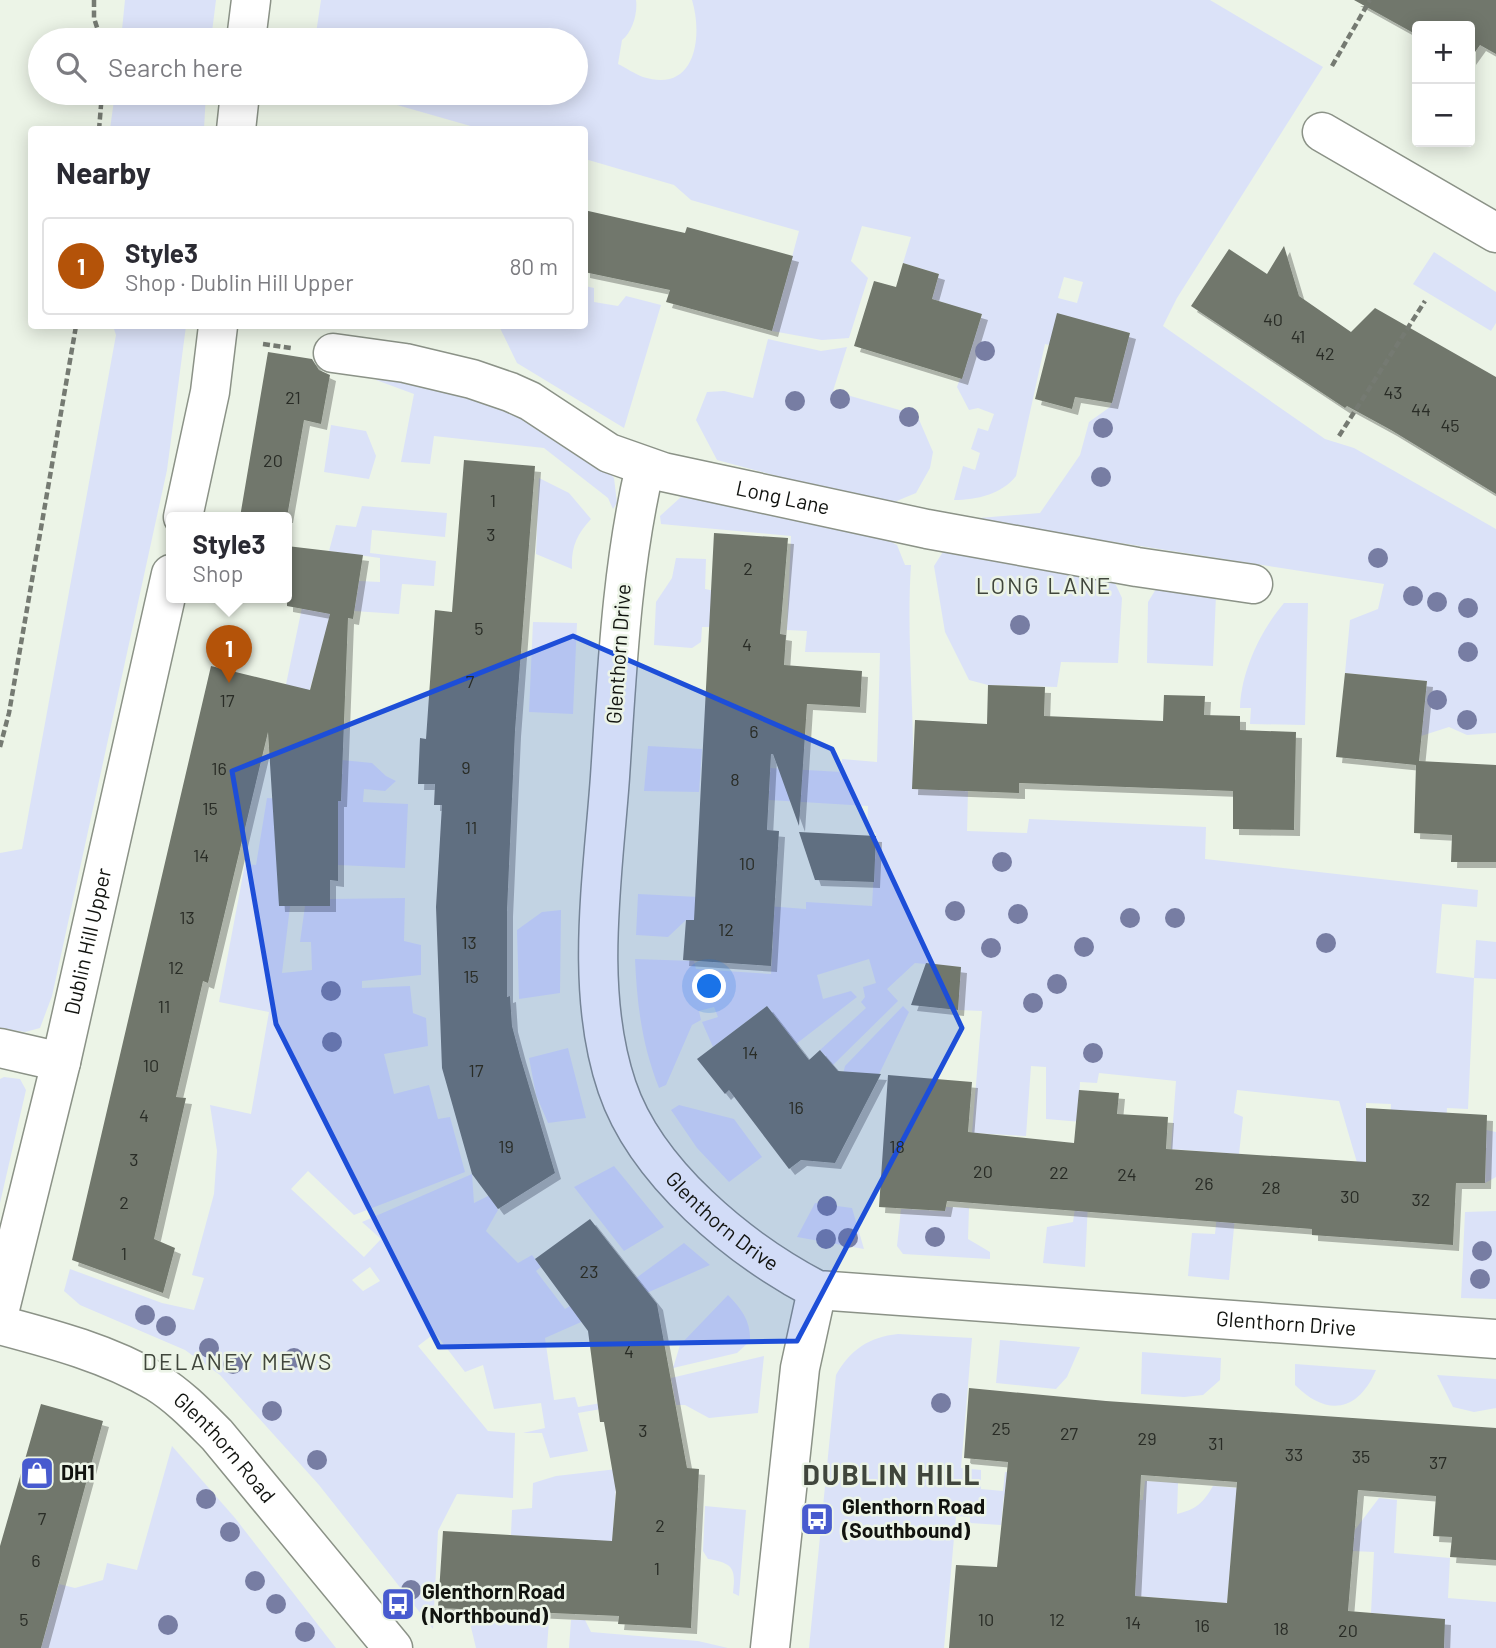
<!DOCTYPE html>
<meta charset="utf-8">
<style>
:root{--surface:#fff;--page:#f2f2f3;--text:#2b2b33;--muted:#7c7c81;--line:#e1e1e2;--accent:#b45309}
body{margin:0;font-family:Barlow,sans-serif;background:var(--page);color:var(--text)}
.controls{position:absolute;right:21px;top:21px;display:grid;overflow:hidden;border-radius:7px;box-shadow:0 4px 18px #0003}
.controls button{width:63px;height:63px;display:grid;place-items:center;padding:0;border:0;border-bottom:2px solid var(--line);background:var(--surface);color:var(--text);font:35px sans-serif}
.you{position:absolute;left:710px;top:987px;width:24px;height:24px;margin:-18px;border:5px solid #fff;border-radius:50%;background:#1a73e8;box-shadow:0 0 0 10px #1a73e833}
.badge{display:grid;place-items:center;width:46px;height:46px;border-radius:50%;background:var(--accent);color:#fff;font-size:23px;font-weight:700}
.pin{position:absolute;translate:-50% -58px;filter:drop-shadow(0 2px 4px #0008)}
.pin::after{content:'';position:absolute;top:37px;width:24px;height:21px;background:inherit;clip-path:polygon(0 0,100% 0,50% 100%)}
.popup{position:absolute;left:166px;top:512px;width:126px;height:91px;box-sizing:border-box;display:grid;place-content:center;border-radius:7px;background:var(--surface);filter:drop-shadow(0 2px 5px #0005);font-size:23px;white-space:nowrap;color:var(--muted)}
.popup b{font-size:26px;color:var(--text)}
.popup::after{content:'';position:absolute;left:50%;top:100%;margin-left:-14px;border:14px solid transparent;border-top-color:var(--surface)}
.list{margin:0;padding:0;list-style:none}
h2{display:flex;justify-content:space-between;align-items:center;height:91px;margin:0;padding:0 28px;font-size:30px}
h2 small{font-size:23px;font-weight:400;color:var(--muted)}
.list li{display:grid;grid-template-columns:46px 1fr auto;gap:21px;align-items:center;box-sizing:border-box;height:98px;margin:0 14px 14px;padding:0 14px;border:2px solid var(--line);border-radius:7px}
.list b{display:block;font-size:26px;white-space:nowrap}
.list p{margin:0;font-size:23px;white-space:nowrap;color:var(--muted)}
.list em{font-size:23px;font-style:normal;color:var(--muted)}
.icon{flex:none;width:38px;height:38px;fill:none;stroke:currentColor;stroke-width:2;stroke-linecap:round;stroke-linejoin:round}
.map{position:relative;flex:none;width:1496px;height:1648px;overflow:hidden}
.search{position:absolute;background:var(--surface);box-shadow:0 4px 18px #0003;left:28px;top:28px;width:560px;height:77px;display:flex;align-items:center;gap:18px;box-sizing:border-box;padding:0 24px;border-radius:38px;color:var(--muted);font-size:26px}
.panel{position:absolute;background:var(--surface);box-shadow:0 4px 18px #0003;left:28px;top:126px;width:560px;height:203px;border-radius:7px}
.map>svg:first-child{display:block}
</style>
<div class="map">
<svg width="1496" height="1648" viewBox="0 0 1496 1648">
<defs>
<filter id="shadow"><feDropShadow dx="6" dy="6" stdDeviation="0" flood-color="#0004"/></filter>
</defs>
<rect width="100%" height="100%" fill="#ecf4e7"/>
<path fill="#dbe2f8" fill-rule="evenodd" d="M 125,0 L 216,0 L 211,40 L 121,40 Z
M 321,0 L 636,0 C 638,13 632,33 622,40 L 618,64 C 626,68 635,74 643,77 C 696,94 703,36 692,0 L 1210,0 L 1323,67 L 1177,298 L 1163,326 L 1325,439 L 1354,448 L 1496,529 L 1496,733 L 1467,735 L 1449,727 L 1421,736 L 1427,681 L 1345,673 L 1350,620 L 1378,609 L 1384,584 L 967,519 L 1040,513 L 1080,455 L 1089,422 L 1110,407 L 1130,333 L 1077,319 L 1069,350 L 1045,344 L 1016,476 C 1002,494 977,500 954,500 L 963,466 L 975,470 L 980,453 L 971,449 L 978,428 L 988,431 L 994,414 L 978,408 L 969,410 L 957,387 L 982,315 L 932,299 L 939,274 L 903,263 L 911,237 L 862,226 L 851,261 L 868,278 L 849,338 L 822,340 L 772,331 L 799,231 L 691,200 L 674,185 L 585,159 L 584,130 L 481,129 L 376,99 L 318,93 L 576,93 L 576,40 L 315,40 ZM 1064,277 L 1083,282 L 1077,303 L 1058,298 Z
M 115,93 L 206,93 L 204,129 L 110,129 Z
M 1434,252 L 1496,292 L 1496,323 L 1491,331 L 1413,284 Z
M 585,286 L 594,288 L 594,302 L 618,306 L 626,296 L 661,305 L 624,428 L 517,363 L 499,326 L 584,326 Z
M 113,326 L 186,326 L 167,470 L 52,996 L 40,1028 L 25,1032 L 0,1028 L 0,853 L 22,849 L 116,335 Z
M 768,339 L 821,351 L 847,347 L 833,391 L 917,415 L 933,452 L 930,468 L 916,493 L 887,505 L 717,460 L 696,420 L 707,392 L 724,391 L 753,398 Z
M 378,369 L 490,399 L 605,468 L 614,478 L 617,503 L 613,509 L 608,498 L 544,448 L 434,436 L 430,464 L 401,462 L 414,394 L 376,380 Z
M 331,425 L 366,431 L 376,456 L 369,479 L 324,472 Z
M 539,478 L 569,493 L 591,519 C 576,535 571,548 572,569 L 536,554 Z
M 681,497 L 873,532 L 897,545 L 905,565 L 911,565 C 906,639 915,713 913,788 L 968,790 L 967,831 L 1027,833 L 1029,819 L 1206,827 L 1205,859 L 1478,890 L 1477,907 L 1442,904 L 1436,973 L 1474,978 L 1476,940 L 1496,942 L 1496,979 L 1474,978 L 1468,1109 L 1447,1108 L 1445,1136 L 1358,1166 L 1339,1101 L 1237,1090 L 1234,1113 L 1243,1117 L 1239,1154 L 1171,1149 L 1176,1081 L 1099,1073 L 1097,1083 L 1080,1082 L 1079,1097 L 1094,1123 L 1046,1119 L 1046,1067 L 1031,1066 L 1026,1136 L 972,1133 L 982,1011 L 958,1010 L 960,967 L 915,963 L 887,989 L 898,1001 L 833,1065 L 820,1050 L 866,1008 L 861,1002 L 865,997 L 863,987 L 876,983 L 869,959 L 817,975 L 823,999 L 851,991 L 857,997 L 796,1044 L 767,1006 L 713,1047 L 702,1022 L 718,1017 L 714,1007 L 699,1011 L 701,1020 L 692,1025 L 666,1085 L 659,1088 C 642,1045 637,1005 635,959 L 694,961 L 696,969 L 771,974 L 773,941 L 767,906 L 806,909 L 806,902 L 872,906 L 876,833 L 867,832 L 868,806 L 769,800 L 770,768 L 842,772 L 842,759 L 877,762 L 880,653 L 805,652 L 807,631 L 787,630 L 791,536 L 661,524 L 660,516 ZM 1366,1103 L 1391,1104 L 1390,1124 L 1366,1123 Z
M 362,506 L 447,513 L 445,537 L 372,530 L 370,553 L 436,561 L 434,586 L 402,584 L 399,614 L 354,611 L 359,581 L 380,582 L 380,558 L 329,551 L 336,525 L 356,527 Z
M 946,547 L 1114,581 L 1122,598 L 1118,663 L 1061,662 L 1057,687 L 988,685 L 969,680 L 945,632 L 934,566 Z
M 676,558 L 706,559 L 705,589 L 720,592 L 717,627 L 702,627 L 701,642 L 692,648 L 654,645 L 656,602 L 672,578 Z
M 309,574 L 341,579 L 300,724 L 279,718 Z
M 1156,589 L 1216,595 L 1213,666 L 1147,663 L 1148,602 Z
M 1284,603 L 1308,603 L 1305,725 L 1250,724 L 1251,708 L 1240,708 C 1241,671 1261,630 1284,603 Z
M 533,622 L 577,623 L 573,714 L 529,712 Z
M 648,746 L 702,749 L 699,792 L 644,791 Z
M 342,760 L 372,763 L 386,776 L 396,781 L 385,791 L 364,789 L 363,802 L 408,804 L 405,868 L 338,865 L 338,855 L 293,882 L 282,973 L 312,970 L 311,942 L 300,942 L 305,906 L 330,906 L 330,899 L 405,898 L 404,941 L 421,945 L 421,975 L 362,981 L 362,988 L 410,986 L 413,1013 L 426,1018 L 428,1046 L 384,1054 L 394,1094 L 429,1085 L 438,1119 L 450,1117 L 465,1172 L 354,1215 L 308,1171 L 291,1189 L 364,1257 L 381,1239 L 362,1222 L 472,1174 L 474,1203 L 490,1195 L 498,1210 L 486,1231 L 518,1263 L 532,1255 L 541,1267 L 536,1271 L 565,1309 L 570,1306 L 580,1319 L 684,1243 L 710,1265 L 545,1338 L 554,1400 L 575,1397 L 578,1407 L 601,1403 L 601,1409 L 578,1413 L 588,1451 L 550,1458 L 542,1433 L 523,1433 L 545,1428 L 541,1403 L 494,1409 L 483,1365 L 465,1372 L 435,1333 L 418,1346 L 488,1431 L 515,1433 L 513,1498 L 457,1494 L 438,1531 L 433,1629 L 319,1485 L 220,1375 L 185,1350 L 80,1305 L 64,1291 L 70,1269 L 162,1303 L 194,1310 L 204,1278 L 192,1275 L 214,1194 L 217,1151 L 210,1105 L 251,1114 L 269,1012 L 219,1002 L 245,864 L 256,865 L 267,798 L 301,800 ZM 370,1267 L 380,1281 L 363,1291 L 352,1280 Z
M 638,894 L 699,897 L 698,920 L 686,920 L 668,937 L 636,935 Z
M 561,910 L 560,993 L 519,999 L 517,930 L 542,912 Z
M 903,1006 L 909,1012 L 856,1122 L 837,1098 L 845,1066 Z
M 568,1048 L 586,1118 L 548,1123 L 536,1095 L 529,1058 Z
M 4,1077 L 20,1079 L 26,1090 L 0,1203 L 0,1079 Z
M 679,1105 L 734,1119 L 762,1157 L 729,1182 L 697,1148 L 671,1110 Z
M 1486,1130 L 1496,1132 L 1496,1177 L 1485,1183 Z
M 614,1166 L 664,1227 L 624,1251 L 574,1187 Z
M 1076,1202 L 1088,1202 L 1085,1267 L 1043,1263 L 1047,1227 L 1073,1222 Z
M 815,1203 L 852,1208 L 864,1249 L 797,1237 Z
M 946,1207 L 969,1208 L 968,1239 L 990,1252 L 990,1259 L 903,1254 L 897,1246 L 901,1209 L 945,1211 Z
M 1496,1211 L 1496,1299 L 1461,1298 L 1465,1212 Z
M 1217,1215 L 1235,1217 L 1229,1280 L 1188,1276 L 1192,1233 L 1215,1234 Z
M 728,1295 C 742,1309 751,1322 750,1341 L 737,1353 L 673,1368 L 680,1345 Z
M 898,1334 L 972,1338 L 961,1468 L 981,1470 L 981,1489 L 1003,1491 L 1005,1472 L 1033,1473 L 1026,1497 L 1004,1495 L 1001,1525 L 970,1523 L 970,1517 L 956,1516 L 944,1648 L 809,1648 L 836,1375 C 850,1350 869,1337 898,1334 Z
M 1000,1340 L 1080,1347 L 1067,1377 L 1056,1389 L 996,1383 Z
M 1142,1352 L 1221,1358 L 1220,1380 L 1203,1395 L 1184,1397 L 1141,1394 Z
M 764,1356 L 758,1413 L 709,1418 L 685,1405 L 676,1405 L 671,1378 Z
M 1295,1364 L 1376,1370 C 1358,1412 1327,1417 1295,1385 Z
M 1437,1375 L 1496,1379 L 1496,1408 L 1474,1412 L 1453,1407 Z
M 172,1446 L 235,1518 L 336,1648 L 41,1648 L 59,1584 L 75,1588 L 103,1580 L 107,1563 L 137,1570 Z
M 617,1469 L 612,1546 L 511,1535 L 512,1510 L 532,1508 L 533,1483 L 556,1476 Z
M 1145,1481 L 1178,1483 L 1177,1514 C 1197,1509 1203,1503 1213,1486 L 1237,1488 L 1227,1603 L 1123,1595 L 1110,1498 L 1143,1500 Z
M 1379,1498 L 1397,1500 L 1394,1553 L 1450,1558 L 1448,1598 L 1496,1602 L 1496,1648 L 1386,1648 L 1387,1614 L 1371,1613 L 1374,1552 L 1352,1551 L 1354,1531 Z
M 705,1506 L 746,1510 L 739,1596 L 733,1593 C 736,1568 733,1563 708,1559 L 703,1551 Z
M 507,1606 L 530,1608 L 529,1618 L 549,1620 L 547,1648 L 476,1648 L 470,1623 L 481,1617 L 506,1620 Z
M 571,1620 L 585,1620 L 591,1632 L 698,1641 L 728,1648 L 569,1648 Z"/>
<path fill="#71776c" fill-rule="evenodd" filter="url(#shadow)" d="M 1354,0 L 1496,0 L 1496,54 L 1480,45 L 1470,59 L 1470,26 L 1417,26 L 1417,35 Z
M 584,210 L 685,233 L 687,227 L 793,256 L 772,331 L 666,302 L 670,290 L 584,272 Z
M 1284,246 L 1299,296 L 1351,332 L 1375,308 L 1496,377 L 1496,494 L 1391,430 L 1347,406 L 1345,408 L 1191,306 L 1229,249 L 1267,274 Z
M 903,263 L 939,274 L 932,299 L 982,314 L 962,379 L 854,346 L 874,281 L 896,287 Z
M 1057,313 L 1130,333 L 1112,403 L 1075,397 L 1072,409 L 1035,399 Z
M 268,352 L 312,359 L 319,370 L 330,375 L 321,424 L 304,420 L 287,517 L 240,517 Z
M 464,460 L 535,466 L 515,731 L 507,911 L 507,997 L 510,996 L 512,1026 L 520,1056 L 555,1173 L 498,1209 L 472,1174 L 442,1068 L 436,907 L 442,805 L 434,805 L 435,784 L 418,784 L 420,738 L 426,739 L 435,610 L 452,612 Z
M 714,533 L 788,538 L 780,634 L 786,635 L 784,665 L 862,671 L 860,707 L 807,704 L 799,826 L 773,754 L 771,754 L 767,830 L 779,831 L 771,966 L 683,960 L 686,920 L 694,920 Z
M 287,546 L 363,555 L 353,619 L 348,618 L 341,801 L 338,801 L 338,881 L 330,880 L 330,906 L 279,906 L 268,732 L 208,983 L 203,981 L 176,1097 L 186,1098 L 154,1239 L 175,1248 L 163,1293 L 72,1260 L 211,666 L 310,690 L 330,614 L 287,606 Z
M 1345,673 L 1427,681 L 1419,761 L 1496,765 L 1496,862 L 1451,862 L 1452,835 L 1414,833 L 1416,765 L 1336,757 Z
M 988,685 L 1045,687 L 1044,716 L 1163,721 L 1164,695 L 1205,696 L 1204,715 L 1240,716 L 1240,730 L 1296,732 L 1294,830 L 1233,829 L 1233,791 L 1019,783 L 1019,793 L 912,789 L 915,720 L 987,724 Z
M 799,832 L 876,836 L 874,882 L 815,880 Z
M 926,963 L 961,967 L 958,1010 L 911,1005 Z
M 767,1006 L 809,1060 L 820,1050 L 838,1071 L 881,1074 L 835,1163 L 801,1160 L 789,1169 L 729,1090 L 725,1094 L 697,1059 Z
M 888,1075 L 972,1082 L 968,1132 L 1074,1143 L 1079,1090 L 1119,1093 L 1117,1114 L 1168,1117 L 1166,1149 L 1366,1162 L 1366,1108 L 1487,1115 L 1485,1183 L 1456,1183 L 1453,1245 L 1312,1235 L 1312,1229 L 947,1201 L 945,1211 L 879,1207 Z
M 590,1219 L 657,1304 L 687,1468 L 699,1469 L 691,1628 L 618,1624 L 619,1616 L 438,1608 L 443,1531 L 612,1541 L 616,1492 L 604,1422 L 600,1422 L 588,1331 L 535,1259 Z
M 969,1388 L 1106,1401 L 1496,1428 L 1496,1560 L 1450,1557 L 1452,1537 L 1433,1536 L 1436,1496 L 1358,1490 L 1348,1611 L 1445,1619 L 1444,1648 L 949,1648 L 956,1565 L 997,1567 L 1008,1462 L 964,1458 ZM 1141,1475 L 1237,1482 L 1227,1603 L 1135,1596 Z
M 41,1404 L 103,1421 L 41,1648 L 0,1648 L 0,1546 Z"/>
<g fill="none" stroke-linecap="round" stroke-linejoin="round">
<g stroke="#8b9287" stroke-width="41">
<g id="minor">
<path d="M 246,40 L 251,0"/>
<path d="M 236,130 L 240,93"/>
<path d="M 1322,132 L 1496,233"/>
<path id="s1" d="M 333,353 L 405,363 L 472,379 L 510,392 L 530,401 L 609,453 L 663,472 L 927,529 L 1137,567 L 1253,584"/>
<path id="s2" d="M 645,467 C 621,569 617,673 610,777 C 603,876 584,990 617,1087 C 646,1173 739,1249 817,1290 L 1496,1339"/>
<path d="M 183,517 L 210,392 L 218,326"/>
<path d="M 0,1048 L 61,1062"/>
<path id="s3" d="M 0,1309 L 61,1062 L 171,574"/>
<path id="s4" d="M 0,1325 C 53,1339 109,1354 156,1382 C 179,1396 198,1416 217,1435 L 393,1648"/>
<path d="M 770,1648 L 800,1368 L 817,1290"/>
</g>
</g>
<path stroke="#757a72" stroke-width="4.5" stroke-dasharray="7 3.5" stroke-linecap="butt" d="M 94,0 L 94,18 L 101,40
M 1332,66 L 1370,0
M 99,130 L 102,93
M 263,344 L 291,348
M 1339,436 L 1425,301
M 0,747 L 9,713 L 76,326"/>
<use href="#minor" stroke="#fff" stroke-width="38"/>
</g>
<g fill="#777da3">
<circle cx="985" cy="351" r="10"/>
<circle cx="840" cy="399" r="10"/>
<circle cx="795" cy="401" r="10"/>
<circle cx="909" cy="417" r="10"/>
<circle cx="1103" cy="428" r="10"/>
<circle cx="1101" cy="477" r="10"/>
<circle cx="1378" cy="558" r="10"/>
<circle cx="1413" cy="596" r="10"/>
<circle cx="1437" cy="602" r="10"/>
<circle cx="1468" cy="608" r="10"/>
<circle cx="1020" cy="625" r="10"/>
<circle cx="1468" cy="652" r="10"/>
<circle cx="1437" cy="700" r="10"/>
<circle cx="1467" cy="720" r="10"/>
<circle cx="1002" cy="862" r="10"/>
<circle cx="955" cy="911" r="10"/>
<circle cx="1018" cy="914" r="10"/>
<circle cx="1130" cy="918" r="10"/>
<circle cx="1175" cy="918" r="10"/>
<circle cx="1326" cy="943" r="10"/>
<circle cx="1084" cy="947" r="10"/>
<circle cx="991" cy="948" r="10"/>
<circle cx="1057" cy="984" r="10"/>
<circle cx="331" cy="991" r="10"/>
<circle cx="1033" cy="1003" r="10"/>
<circle cx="332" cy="1042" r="10"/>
<circle cx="1093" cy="1053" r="10"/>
<circle cx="827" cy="1206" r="10"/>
<circle cx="935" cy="1237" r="10"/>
<circle cx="848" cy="1238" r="10"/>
<circle cx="826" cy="1239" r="10"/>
<circle cx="1482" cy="1251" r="10"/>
<circle cx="1480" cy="1279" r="10"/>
<circle cx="145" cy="1315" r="10"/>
<circle cx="166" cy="1326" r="10"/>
<circle cx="209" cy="1348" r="10"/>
<circle cx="294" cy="1358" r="10"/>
<circle cx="233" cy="1364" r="10"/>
<circle cx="941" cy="1403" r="10"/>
<circle cx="272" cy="1411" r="10"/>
<circle cx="317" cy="1460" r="10"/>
<circle cx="206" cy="1499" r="10"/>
<circle cx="230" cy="1532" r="10"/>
<circle cx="255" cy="1581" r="10"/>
<circle cx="411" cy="1590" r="10"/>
<circle cx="276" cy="1604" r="10"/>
<circle cx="168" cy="1625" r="10"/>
<circle cx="305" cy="1632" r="10"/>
</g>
<path fill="#1d4ed8" fill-opacity="0.2" stroke="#1d4ed8" stroke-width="5" stroke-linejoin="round" d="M 573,636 L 832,749 L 962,1028 L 797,1341 L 439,1347 L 276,1024 L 232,771 Z"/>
<defs>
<g id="shop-square" transform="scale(1.75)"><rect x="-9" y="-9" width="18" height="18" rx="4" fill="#485bcf" stroke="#ecf4e7"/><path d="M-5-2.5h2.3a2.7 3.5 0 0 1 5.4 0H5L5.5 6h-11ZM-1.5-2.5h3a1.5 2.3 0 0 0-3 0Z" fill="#fff"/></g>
<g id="bus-square" transform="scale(1.75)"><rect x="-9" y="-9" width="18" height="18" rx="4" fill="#485bcf" stroke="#ecf4e7"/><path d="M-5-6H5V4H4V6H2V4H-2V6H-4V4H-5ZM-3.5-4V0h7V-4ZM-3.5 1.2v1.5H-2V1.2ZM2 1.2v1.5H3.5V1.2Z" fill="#fff"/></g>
</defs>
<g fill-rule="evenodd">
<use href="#shop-square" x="37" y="1473"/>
<use href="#bus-square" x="817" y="1519"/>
<use href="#bus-square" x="398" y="1604"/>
</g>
<g text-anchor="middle" stroke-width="5" stroke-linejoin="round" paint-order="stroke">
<g font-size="18" fill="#292c26">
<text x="1273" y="326">40</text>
<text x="1298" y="343">41</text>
<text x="1325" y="360">42</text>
<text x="1393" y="399">43</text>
<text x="293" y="404">21</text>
<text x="1421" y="416">44</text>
<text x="1450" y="432">45</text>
<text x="273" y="467">20</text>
<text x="493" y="507">1</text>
<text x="491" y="541">3</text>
<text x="748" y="575">2</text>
<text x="479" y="635">5</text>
<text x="747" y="651">4</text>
<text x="470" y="688">7</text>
<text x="227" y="707">17</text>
<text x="754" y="738">6</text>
<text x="466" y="774">9</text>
<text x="219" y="775">16</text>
<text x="735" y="786">8</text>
<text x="210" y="815">15</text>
<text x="471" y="834">11</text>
<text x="201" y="862">14</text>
<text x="747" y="870">10</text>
<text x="187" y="924">13</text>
<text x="726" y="936">12</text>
<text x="469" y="949">13</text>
<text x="176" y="974">12</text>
<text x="471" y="983">15</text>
<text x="164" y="1013">11</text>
<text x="750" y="1059">14</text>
<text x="151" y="1072">10</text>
<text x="476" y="1077">17</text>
<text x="796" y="1114">16</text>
<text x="144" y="1122">4</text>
<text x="506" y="1153">19</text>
<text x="897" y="1153">18</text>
<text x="134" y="1166">3</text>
<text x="983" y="1178">20</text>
<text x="1059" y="1179">22</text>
<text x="1127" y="1181">24</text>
<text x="1204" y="1190">26</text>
<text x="1271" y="1194">28</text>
<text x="1350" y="1203">30</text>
<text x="1421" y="1206">32</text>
<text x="124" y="1209">2</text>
<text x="124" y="1260">1</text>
<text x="589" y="1278">23</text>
<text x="629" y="1358">4</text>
<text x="1001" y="1435">25</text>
<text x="643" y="1437">3</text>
<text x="1069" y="1440">27</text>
<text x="1147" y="1445">29</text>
<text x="1216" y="1450">31</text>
<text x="1294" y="1461">33</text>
<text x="1361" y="1463">35</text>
<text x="1438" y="1469">37</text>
<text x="42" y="1525">7</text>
<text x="660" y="1532">2</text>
<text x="36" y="1567">6</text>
<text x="657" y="1575">1</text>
<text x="24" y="1626">5</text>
<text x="986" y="1626">10</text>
<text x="1057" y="1626">12</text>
<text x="1133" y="1629">14</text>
<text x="1202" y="1632">16</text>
<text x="1281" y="1635">18</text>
<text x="1348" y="1637">20</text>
</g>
<g font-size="21" fill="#11130f" stroke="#ecf4e7">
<text dy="7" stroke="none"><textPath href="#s1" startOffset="478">Long Lane</textPath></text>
<text transform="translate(619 654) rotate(-86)" y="7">Glenthorn Drive</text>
<text dy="7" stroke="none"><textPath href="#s3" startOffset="378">Dublin Hill Upper</textPath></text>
<text dy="7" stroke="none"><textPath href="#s2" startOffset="798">Glenthorn Drive</textPath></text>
<text dy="7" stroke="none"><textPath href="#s2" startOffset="1386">Glenthorn Drive</textPath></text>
<text dy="7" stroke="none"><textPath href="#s4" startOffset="262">Glenthorn Road</textPath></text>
</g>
<g font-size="21" font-weight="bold" fill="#11130f" stroke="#ecf4e7" text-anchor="start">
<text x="61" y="1480">DH1</text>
<text x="842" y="1514">Glenthorn Road<tspan x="842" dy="24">(Southbound)</tspan></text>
<text x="422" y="1599">Glenthorn Road<tspan x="422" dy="24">(Northbound)</tspan></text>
</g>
<g font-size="23" letter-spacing="2" fill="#40463c" stroke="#ecf4e7">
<text x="1044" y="594">LONG LANE</text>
<text x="238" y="1370">DELANEY MEWS</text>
</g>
<g font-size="28" font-weight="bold" letter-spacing="2" fill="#40463c" stroke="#ecf4e7">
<text x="892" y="1485">DUBLIN HILL</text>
</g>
</g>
</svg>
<div class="controls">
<button>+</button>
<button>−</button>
</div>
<div class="you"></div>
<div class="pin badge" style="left:229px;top:683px">1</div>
<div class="popup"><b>Style3</b>Shop</div>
<div class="search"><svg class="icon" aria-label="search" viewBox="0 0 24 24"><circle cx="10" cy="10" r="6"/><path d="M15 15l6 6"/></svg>Search here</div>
<section class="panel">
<h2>Nearby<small></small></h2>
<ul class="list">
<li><span class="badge">1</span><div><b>Style3</b><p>Shop · Dublin Hill Upper</p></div><em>80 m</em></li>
</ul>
</section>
</div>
